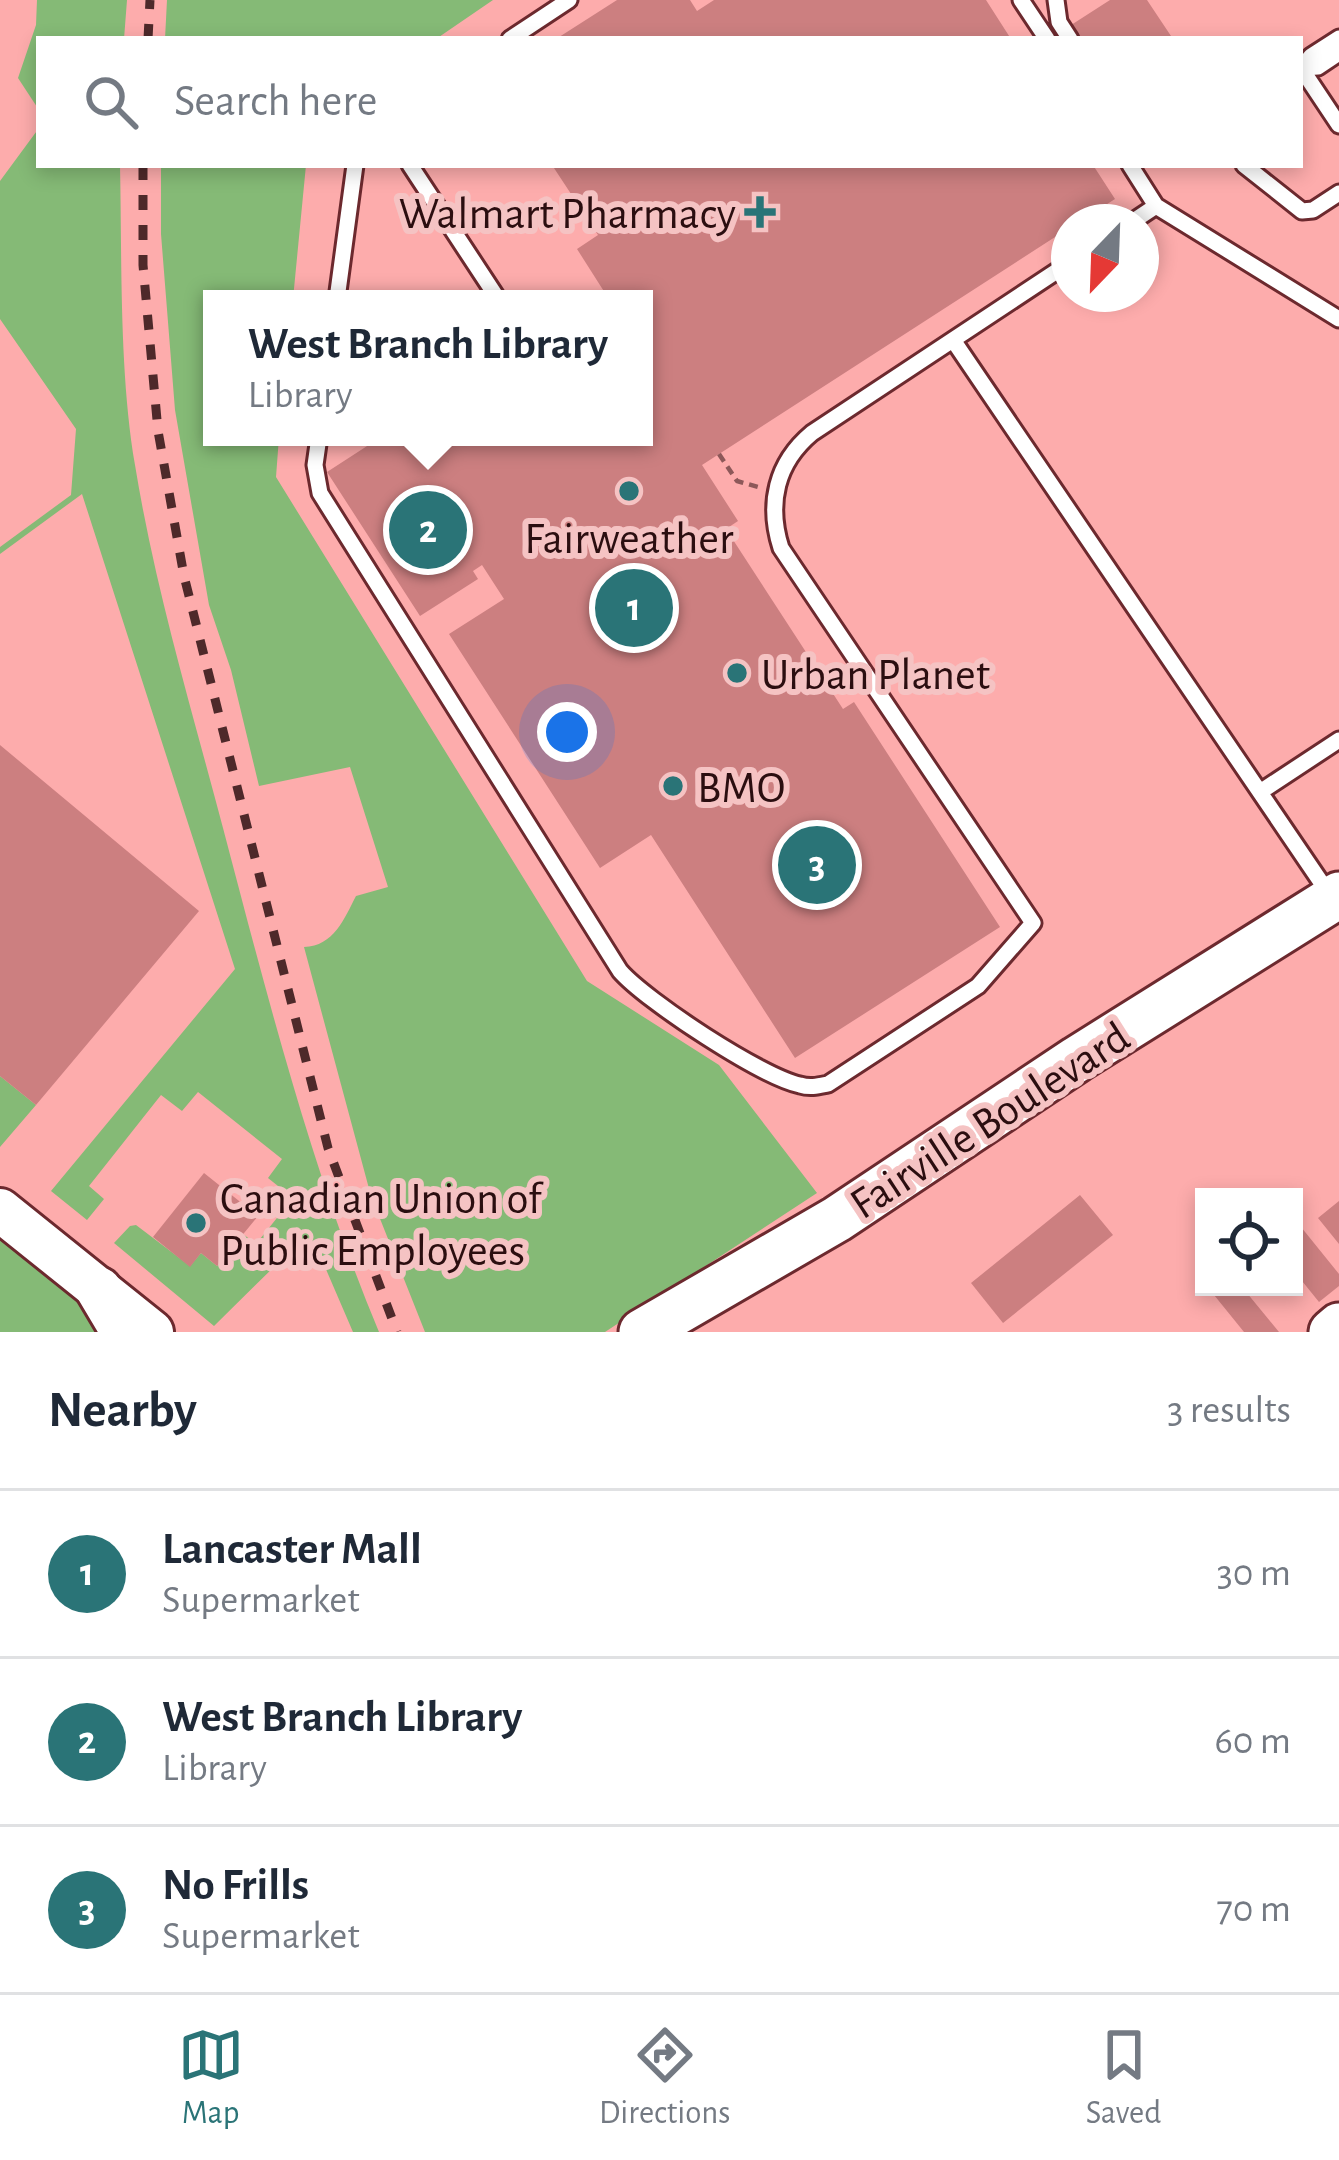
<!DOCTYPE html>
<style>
:root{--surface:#fff;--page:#f2f2f3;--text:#1f2937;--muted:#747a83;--line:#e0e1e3;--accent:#2a7477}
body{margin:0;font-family:"Alegreya Sans",sans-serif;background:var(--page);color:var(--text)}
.controls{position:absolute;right:36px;bottom:36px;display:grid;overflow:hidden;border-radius:0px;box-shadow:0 6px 18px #0003}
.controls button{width:108px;height:108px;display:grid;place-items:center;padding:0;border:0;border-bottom:3px solid var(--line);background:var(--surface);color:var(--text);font:60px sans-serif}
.compass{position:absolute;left:1051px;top:204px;width:108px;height:108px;border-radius:50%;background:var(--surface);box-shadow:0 6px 18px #0003;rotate:203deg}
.you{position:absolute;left:567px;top:732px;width:42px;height:42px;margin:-30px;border:9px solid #fff;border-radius:50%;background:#1a73e8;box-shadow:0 0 0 18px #1a73e833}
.badge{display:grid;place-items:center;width:78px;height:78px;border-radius:50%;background:var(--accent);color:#fff;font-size:39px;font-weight:700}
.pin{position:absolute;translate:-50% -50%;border:6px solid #fff;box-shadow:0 3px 12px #0006}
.popup{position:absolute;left:203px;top:290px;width:450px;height:156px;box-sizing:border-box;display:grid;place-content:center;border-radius:0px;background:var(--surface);filter:drop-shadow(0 3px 9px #0005);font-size:39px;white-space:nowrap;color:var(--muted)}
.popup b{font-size:45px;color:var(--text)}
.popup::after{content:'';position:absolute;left:50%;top:100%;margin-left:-24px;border:24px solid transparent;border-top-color:var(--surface)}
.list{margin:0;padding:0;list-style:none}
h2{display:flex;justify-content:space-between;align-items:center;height:156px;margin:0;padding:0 48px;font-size:51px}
h2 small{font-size:39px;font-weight:400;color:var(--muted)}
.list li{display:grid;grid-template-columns:78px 1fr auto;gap:36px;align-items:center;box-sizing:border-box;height:168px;padding:0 48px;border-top:3px solid var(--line)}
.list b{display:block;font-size:45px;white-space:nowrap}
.list p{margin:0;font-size:39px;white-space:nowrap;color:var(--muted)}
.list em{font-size:39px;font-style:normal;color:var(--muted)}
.icon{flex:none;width:66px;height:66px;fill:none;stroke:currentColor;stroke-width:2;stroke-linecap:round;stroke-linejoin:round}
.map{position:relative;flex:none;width:1339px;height:1332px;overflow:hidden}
.search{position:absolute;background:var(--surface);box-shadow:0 6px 18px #0003;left:36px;right:36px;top:36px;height:132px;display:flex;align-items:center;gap:30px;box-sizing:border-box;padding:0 42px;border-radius:0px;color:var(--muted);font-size:45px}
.sheet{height:660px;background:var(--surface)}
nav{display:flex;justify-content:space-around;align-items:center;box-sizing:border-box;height:168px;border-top:3px solid var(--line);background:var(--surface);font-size:33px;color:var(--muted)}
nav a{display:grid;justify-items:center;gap:6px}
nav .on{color:var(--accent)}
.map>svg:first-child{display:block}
</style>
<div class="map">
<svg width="1339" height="1332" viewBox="0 0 1339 1332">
<rect width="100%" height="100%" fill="#fdacac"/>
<path fill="#85ba76" d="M 37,0 L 127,0 L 124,39 L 39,39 L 39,110 L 18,78 L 36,25 Z
M 167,0 L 493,0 L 436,39 L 165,39 Z
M 39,128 L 39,165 L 120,165 C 122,260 119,372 135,465 C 155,588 191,707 223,828 C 267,995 312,1172 379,1332 L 353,1332 L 325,1267 L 284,1257 L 214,1326 L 114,1243 L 130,1226 L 136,1225 L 190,1266 L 201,1253 L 217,1266 L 243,1234 L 256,1244 L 293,1198 L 268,1178 L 282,1159 L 198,1092 L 182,1111 L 161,1095 L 89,1186 L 104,1199 L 87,1220 L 51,1191 L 235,969 L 82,494 L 0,554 L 0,547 L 71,495 L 76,429 L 0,319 L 0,181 Z
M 161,165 L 306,165 L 293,299 L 212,299 L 212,437 L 279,437 L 276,477 L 587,981 L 719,1065 L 817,1193 L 605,1332 L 425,1332 L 371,1196 L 304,947 C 334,946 344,919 356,896 L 388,887 L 350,767 L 259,786 L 231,670 L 209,605 L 175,410 L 161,234 Z
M 0,1076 L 36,1105 L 0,1147 Z
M 0,1210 L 124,1332 L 0,1332 Z"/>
<path fill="#cc7f80" d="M 617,0 L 690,0 L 697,11 L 714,0 L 986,0 L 1011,39 L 556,39 Z
M 1110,0 L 1147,0 L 1173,39 L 1076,39 L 1068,27 Z
M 552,165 L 1093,165 L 1115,199 L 1079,222 L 1069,222 L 1069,228 L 702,465 L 738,521 L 726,529 L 843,709 L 854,702 L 1000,927 L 795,1058 L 651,835 L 600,868 L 449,634 L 504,599 L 482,565 L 473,571 L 478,579 L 420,616 L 327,472 L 381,437 L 644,437 L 644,299 L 595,299 L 605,293 L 577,249 L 598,235 Z
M 0,745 L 199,911 L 36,1105 L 0,1076 Z
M 204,1173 L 258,1216 L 217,1266 L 201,1253 L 190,1267 L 153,1237 Z
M 1080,1195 L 1113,1235 L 1003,1323 L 971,1283 Z
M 1339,1201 L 1339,1244 L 1318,1218 Z
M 1297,1222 L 1339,1274 L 1339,1286 L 1319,1302 L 1294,1271 Z
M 1213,1287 L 1242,1287 L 1279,1332 L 1244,1332 L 1210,1290 Z"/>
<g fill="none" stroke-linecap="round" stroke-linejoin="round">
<g stroke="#6c292e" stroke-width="21">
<path id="lane" d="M 1021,0 L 1047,39
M 1056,0 L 1059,22 L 1070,39
M 510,39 L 569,0
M 1301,68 L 1339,125
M 1301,68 L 1311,56 L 1339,38
M 1301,68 L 1318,67 L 1339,53
M 410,165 L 498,299
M 1130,165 L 1156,206 L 1339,319
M 1244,165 L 1302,211 L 1313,210 L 1339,193
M 1132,222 L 1156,206
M 337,299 L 355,165
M 953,340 L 1329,894
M 319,437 L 315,465 L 320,493 L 620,971 C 646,1001 762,1077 800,1085 C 810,1088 818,1086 828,1084 L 978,986 L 1033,923 L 781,548 C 767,504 776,463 812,433 L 1069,263
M 1260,792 L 1339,740"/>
</g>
<g stroke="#6c292e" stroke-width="48">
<path id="secondary" d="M 0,1210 L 152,1332"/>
</g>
<g stroke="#6c292e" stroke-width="51">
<path id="primary" d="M 99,1290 L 124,1332
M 642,1332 L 837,1219 L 1077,1059 L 1339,895
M 1332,1332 L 1339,1326"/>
</g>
<path stroke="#8d5859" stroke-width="4.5" stroke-dasharray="9 6" stroke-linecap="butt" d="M 719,454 L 737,481 L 758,487
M 831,690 L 843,682"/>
<use href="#lane" stroke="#fff" stroke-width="15"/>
<use href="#secondary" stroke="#fff" stroke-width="42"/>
<use href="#primary" stroke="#fff" stroke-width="45"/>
<path stroke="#4e292a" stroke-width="9" stroke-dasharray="15 15" stroke-linecap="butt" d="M 148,39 L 150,0
M 143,165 L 143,265 L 158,431 L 184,576 L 328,1148 L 397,1332"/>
</g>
<g fill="#2a7477" stroke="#f5c3c3" stroke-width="4.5">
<path d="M754 194h12v12h12v12h-12v12h-12v-12h-12v-12h12z"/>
<circle cx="629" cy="491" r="12"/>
<circle cx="737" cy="673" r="12"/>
<circle cx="673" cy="786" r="12"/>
<circle cx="196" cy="1223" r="12"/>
</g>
<g text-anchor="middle" stroke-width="12" stroke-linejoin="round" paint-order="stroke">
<g font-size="45" fill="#2b0e10" stroke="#f5c3c3" text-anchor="start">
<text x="736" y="228" text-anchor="end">Walmart Pharmacy</text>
<text x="629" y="553" text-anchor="middle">Fairweather</text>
<text x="761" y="689">Urban Planet</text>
<text x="697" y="802">BMO</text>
<text x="220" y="1213">Canadian Union of<tspan x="220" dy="52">Public Employees</tspan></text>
</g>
<g font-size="45" fill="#2b0e10" stroke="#f5c3c3">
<text transform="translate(989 1119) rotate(-33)" y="16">Fairville Boulevard</text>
</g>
</g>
</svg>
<div class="controls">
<button><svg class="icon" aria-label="locate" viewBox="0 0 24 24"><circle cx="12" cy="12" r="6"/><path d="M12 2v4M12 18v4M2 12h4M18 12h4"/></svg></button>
</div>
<svg class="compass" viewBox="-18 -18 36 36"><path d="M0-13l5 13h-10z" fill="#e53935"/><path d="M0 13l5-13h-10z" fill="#747a83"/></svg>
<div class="you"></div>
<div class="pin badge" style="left:634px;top:608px">1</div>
<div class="pin badge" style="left:428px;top:530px">2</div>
<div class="popup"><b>West Branch Library</b>Library</div>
<div class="pin badge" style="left:817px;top:865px">3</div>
<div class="search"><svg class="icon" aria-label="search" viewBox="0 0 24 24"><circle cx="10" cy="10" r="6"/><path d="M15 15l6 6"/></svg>Search here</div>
</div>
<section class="sheet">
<h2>Nearby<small>3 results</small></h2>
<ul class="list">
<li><span class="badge">1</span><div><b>Lancaster Mall</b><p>Supermarket</p></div><em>30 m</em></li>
<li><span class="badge">2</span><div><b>West Branch Library</b><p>Library</p></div><em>60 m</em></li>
<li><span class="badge">3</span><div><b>No Frills</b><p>Supermarket</p></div><em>70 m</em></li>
</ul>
</section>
<nav>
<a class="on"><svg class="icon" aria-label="map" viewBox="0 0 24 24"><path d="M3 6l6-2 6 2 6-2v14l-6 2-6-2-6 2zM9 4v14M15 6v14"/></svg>Map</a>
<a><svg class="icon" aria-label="directions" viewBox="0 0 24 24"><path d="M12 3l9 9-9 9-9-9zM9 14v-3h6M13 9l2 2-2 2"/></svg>Directions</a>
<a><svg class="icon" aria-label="saved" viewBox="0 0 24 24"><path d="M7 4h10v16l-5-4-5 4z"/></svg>Saved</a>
</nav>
